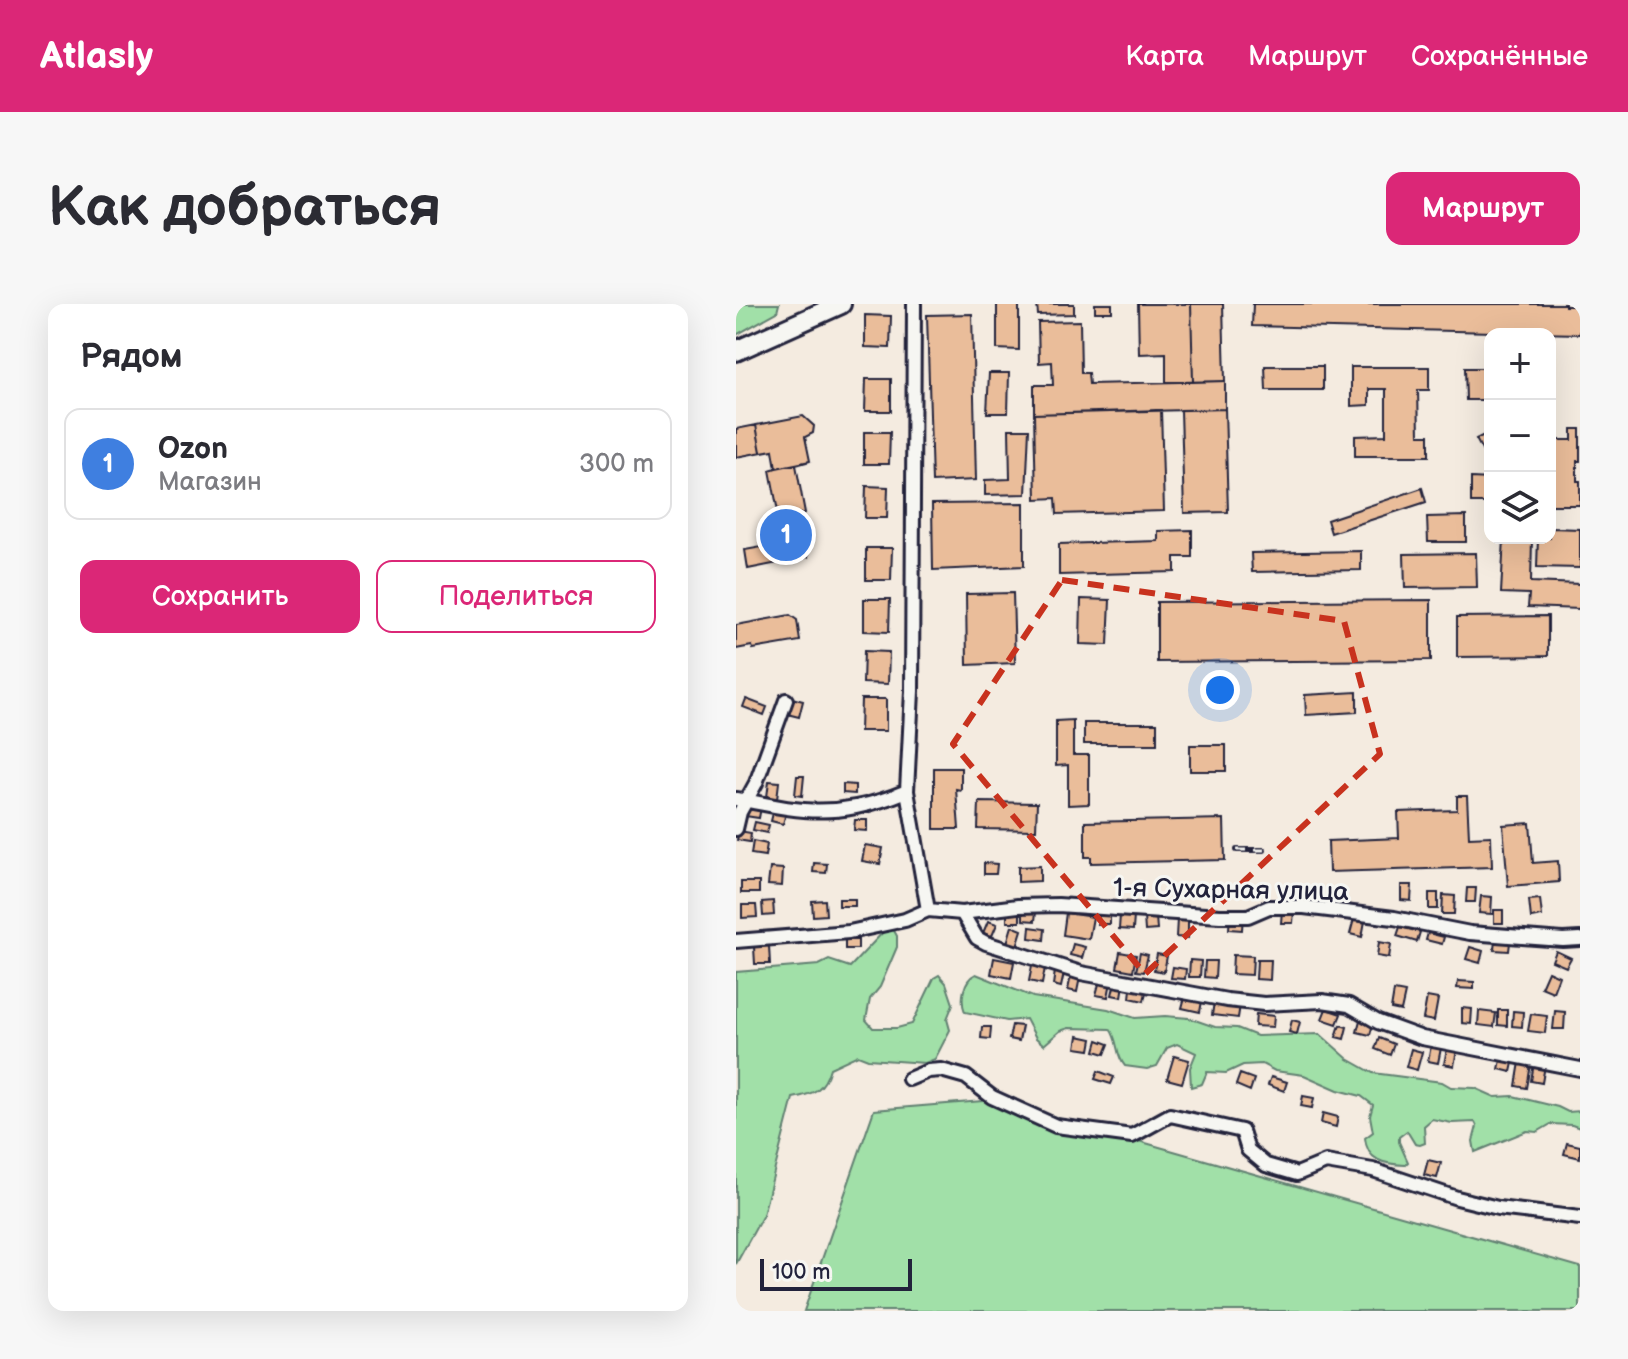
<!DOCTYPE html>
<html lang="ru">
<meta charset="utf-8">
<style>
:root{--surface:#fff;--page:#f7f7f7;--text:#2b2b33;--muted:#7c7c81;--line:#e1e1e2;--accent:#db2777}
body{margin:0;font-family:"Balsamiq Sans",sans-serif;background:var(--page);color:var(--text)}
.controls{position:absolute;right:24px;top:24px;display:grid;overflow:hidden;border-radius:16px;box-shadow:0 8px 32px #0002}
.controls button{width:72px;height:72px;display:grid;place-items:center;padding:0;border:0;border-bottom:2px solid var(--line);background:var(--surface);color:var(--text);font:40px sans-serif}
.scale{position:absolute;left:24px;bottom:20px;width:152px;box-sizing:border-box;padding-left:8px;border:4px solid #22223b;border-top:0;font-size:22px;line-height:28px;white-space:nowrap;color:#22223b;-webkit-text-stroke:6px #f6f6f2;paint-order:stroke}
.you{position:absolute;left:484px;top:386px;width:28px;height:28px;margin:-20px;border:6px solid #fff;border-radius:50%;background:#1a73e8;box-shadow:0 0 0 12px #1a73e833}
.badge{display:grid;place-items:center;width:52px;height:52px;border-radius:50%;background:var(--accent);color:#fff;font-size:26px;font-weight:700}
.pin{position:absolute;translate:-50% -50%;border:4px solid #fff;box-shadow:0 2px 8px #0006}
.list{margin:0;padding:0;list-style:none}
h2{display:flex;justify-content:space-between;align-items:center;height:104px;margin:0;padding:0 32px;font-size:34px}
h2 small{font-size:26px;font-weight:400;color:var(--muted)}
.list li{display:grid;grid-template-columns:52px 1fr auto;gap:24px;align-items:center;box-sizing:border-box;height:112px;margin:0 16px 16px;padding:0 16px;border:2px solid var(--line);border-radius:16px}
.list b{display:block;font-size:30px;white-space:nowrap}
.list p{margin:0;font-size:26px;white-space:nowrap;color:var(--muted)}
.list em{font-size:26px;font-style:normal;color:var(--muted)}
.actions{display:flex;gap:16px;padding:24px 32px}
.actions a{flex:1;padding:18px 0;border:2px solid var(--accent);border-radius:16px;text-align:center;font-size:28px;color:var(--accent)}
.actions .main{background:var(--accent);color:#fff}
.icon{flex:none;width:44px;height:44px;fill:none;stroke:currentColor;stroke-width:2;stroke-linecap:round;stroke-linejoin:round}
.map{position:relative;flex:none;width:844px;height:1007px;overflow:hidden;border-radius:16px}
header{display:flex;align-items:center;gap:48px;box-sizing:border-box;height:112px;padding:0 40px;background:var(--accent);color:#fff}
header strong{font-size:38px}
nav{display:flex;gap:44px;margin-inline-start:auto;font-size:28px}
.intro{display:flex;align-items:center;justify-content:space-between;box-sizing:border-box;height:192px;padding:0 48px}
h1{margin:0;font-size:56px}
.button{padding:20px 36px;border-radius:16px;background:var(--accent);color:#fff;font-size:28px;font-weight:700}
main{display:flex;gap:48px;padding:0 48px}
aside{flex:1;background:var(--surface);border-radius:16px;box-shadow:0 8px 32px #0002}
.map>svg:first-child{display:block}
</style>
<header>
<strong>Atlasly</strong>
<nav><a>Карта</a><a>Маршрут</a><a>Сохранённые</a></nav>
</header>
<div class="intro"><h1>Как добраться</h1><a class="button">Маршрут</a></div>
<main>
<aside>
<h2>Рядом<small></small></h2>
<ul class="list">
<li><span class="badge" style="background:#3f7fe0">1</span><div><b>Ozon</b><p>Магазин</p></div><em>300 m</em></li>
</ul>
<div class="actions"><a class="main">Сохранить</a><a>Поделиться</a></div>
</aside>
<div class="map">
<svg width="844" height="1007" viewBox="0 0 844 1007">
<rect width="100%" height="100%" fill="#f4ebe0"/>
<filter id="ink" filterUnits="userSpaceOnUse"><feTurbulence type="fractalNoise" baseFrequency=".0125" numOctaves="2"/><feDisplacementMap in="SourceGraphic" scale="16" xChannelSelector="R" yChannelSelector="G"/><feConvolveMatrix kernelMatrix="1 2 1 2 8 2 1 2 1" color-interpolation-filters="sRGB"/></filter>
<g filter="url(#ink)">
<path fill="#a1e0a8" stroke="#628172" stroke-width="2" d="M 0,0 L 43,0 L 41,8 L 0,31 Z
M 156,623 L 161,632 L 161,643 L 144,683 L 134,695 L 130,716 L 137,724 L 161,724 L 176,720 L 198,674 L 203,671 L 210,679 L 217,700 L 211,715 L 214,726 L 199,755 L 189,759 L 132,755 L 122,751 L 94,764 C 88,786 78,790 57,794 L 27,911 L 0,960 L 0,668 L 83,661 L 93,656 L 114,663 L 151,624 Z
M 240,670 L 297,693 L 372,705 L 399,714 L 429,712 L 453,714 L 479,723 L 501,724 L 521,732 L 584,730 L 612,755 L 637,769 L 706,778 L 715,783 L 739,784 L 759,793 L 777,792 L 822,803 L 832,808 L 844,807 L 844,824 L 836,821 L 815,820 L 801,828 L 791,827 L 739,848 L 737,837 L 741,822 L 739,818 L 716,819 L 696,815 L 688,822 L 689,839 L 684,841 L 679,840 L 671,827 L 663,833 L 663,838 L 672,858 L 669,861 C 648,860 631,857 629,834 L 637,828 L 634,812 L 637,801 L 625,792 L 602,786 L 568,771 L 539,767 L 526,760 L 507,761 L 490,769 L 471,768 L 466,780 L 455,783 L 454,764 L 460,749 L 441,740 L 431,744 L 421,762 L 411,765 L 389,762 C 379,751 383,737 374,725 L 333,724 L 324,727 L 308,741 L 300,734 L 290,715 L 271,717 L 229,708 C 224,696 227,676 240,670 Z
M 259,796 L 844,963 L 844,1007 L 68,1007 L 138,806 Z"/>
<path fill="#eabd9a" stroke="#22223b" stroke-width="2" d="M 261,0 L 283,0 L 283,46 L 261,45 Z
M 301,0 L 338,0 L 338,10 L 302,11 Z
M 359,0 L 376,0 L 376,8 L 359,8 Z
M 402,0 L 455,0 L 457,78 L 430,78 L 430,49 L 403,50 Z
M 455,0 L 487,0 L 489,77 L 457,78 Z
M 517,0 L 829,0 L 829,2 L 844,2 L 844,30 L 516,22 Z
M 236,10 L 240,176 L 196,178 L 191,11 Z
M 129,11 L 155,12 L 154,44 L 129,43 Z
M 344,17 L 345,69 L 352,69 L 353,80 L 489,77 L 489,105 L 298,110 L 298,81 L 317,81 L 316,58 L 303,59 L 302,18 Z
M 529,62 L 587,62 L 587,86 L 530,86 Z
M 615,63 L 693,63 L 693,86 L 682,86 L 683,131 L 693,131 L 693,152 L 619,152 L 619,132 L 650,131 L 650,85 L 633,85 L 633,101 L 615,102 Z
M 729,64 L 754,64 L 754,96 L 730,96 Z
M 253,69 L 273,69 L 272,109 L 251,109 Z
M 130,75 L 155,75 L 155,107 L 129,107 Z
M 489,105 L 492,208 L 448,209 L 445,106 Z
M 425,106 L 428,207 L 321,210 L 320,194 L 300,195 L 298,110 Z
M 67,112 L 78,122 L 77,129 L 69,133 L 74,157 L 40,164 L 37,146 L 25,148 L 20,121 Z
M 67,112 L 78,122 L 77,129 L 69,133 L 74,157 L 60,161 L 69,209 L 64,210 L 72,253 L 12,265 L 9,246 L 48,239 L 34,166 L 40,164 L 37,146 L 0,153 L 0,125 Z
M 273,125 L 293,125 L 290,190 L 249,191 L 249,176 L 274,175 Z
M 836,125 L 844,125 L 844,157 L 841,157 L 841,177 L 844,177 L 844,201 L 814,201 L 814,136 L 836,136 Z
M 128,128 L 154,128 L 153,160 L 128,160 Z
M 754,128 L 754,147 L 748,150 L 740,135 Z
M 735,174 L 754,175 L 754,199 L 735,199 Z
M 130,182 L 152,183 L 151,214 L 129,214 Z
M 686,184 L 690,198 L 595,229 L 591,216 Z
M 288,199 L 288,262 L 197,266 L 196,200 Z
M 730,212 L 730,238 L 692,238 L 691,213 Z
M 814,224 L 844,225 L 844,264 L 801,263 L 802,234 L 814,234 Z
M 456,226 L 456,253 L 439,253 L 439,268 L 323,271 L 323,240 L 422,237 L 422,227 Z
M 768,234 L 796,234 L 795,278 L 844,280 L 844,305 L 792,303 L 793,290 L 765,289 Z
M 130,244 L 156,244 L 155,276 L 130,276 Z
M 625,247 L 625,266 L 516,268 L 515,249 Z
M 740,249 L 741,283 L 669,284 L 668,250 Z
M 277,289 L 279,359 L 231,361 L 230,290 Z
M 128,295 L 154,295 L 153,328 L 128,327 Z
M 345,295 L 374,296 L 372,341 L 344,340 Z
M 695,296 L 695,356 L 421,358 L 421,298 Z
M 54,311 L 61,316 L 64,337 L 17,345 L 16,342 L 0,345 L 0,321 Z
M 812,312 L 812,352 L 721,353 L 721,313 Z
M 128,347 L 153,348 L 152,380 L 127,379 Z
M 621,388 L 621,408 L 570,411 L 569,391 Z
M 56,394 L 67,397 L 63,413 L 51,410 Z
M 10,395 L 31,403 L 28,411 L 7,403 Z
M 125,395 L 150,395 L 150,427 L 124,427 Z
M 337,416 L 337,451 L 353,451 L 353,500 L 332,501 L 332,461 L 320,462 L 320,417 Z
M 348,419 L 421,419 L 421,440 L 348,440 Z
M 454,441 L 490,441 L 490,467 L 454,467 Z
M 198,464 L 225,464 L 225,486 L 220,485 L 223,525 L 198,525 Z
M 61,472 L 68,472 L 66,492 L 59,491 Z
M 33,477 L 43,478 L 41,495 L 31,493 Z
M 107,480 L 119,481 L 119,490 L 107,489 Z
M 721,492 L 731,492 L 733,533 L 755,532 L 756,563 L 593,568 L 592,537 L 663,534 L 662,508 L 721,506 Z
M 243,498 L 301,499 L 300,526 L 242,525 Z
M 12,500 L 25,503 L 23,514 L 9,512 Z
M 38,505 L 50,509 L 47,520 L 35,517 Z
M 488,515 L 489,556 L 355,559 L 355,553 L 349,553 L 349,518 Z
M 119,516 L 131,516 L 131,527 L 118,526 Z
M 19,518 L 33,521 L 31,529 L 17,526 Z
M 794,519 L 797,559 L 822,557 L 823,578 L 772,582 L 767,521 Z
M 3,527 L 15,529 L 14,538 L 1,536 Z
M 17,537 L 31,540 L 29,552 L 15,550 Z
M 129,541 L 147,544 L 144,560 L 126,557 Z
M 78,559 L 91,560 L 90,569 L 77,568 Z
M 248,559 L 261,560 L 260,570 L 248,570 Z
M 304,562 L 304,577 L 282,578 L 282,563 Z
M 34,564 L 47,565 L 46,582 L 32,581 Z
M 5,578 L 23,578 L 23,589 L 5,589 Z
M 665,581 L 676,581 L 675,597 L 665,596 Z
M 731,584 L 740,584 L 739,598 L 730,598 Z
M 693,589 L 702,589 L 702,605 L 693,605 Z
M 707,591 L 719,592 L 718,610 L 706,610 Z
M 745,592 L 756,593 L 755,610 L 743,609 Z
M 103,595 L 119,595 L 119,602 L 103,602 Z
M 804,595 L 806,612 L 795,614 L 793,596 Z
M 89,596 L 90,611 L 77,612 L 76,597 Z
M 37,597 L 38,611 L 27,612 L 26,598 Z
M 6,601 L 20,601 L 21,613 L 6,614 Z
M 363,606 L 374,607 L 374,620 L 362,620 Z
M 546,606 L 558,607 L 557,619 L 545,619 Z
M 758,606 L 767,606 L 767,619 L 758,619 Z
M 287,608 L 300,608 L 299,617 L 287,616 Z
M 330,609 L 357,613 L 353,635 L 327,631 Z
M 271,610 L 284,610 L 284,618 L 271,618 Z
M 384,611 L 398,612 L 397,626 L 383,625 Z
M 494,611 L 507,611 L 506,626 L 493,625 Z
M 420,612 L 421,626 L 409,627 L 408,613 Z
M 441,615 L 452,615 L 452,634 L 440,633 Z
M 618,615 L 629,617 L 626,633 L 614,630 Z
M 252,617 L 261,620 L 256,632 L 247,629 Z
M 276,622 L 286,626 L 281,642 L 271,639 Z
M 294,623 L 309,625 L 308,636 L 293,634 Z
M 664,623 L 684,628 L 681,638 L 661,632 Z
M 692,629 L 708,633 L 706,640 L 690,636 Z
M 109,636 L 122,636 L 122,645 L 109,645 Z
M 759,636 L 774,638 L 773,647 L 758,646 Z
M 643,638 L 655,640 L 653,654 L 641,652 Z
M 337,640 L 349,643 L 346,654 L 334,651 Z
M 33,642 L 34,660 L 19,660 L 18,643 Z
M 734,643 L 747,647 L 744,659 L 730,655 Z
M 820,647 L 835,654 L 830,663 L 816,657 Z
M 384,648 L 400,651 L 397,667 L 381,664 Z
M 404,649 L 412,651 L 408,668 L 400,667 Z
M 421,650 L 431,652 L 428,668 L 418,666 Z
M 497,651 L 517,652 L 516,671 L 496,670 Z
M 258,654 L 278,658 L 275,674 L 255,670 Z
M 454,656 L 465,657 L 464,673 L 453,673 Z
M 521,656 L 535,656 L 534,676 L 520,675 Z
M 469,657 L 480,657 L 479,674 L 468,673 Z
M 296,662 L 309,664 L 306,680 L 293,677 Z
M 437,663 L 450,665 L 449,675 L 435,674 Z
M 319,667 L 328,669 L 325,683 L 317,681 Z
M 812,667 L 823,672 L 817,688 L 805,683 Z
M 335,671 L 344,673 L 341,688 L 332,686 Z
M 364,676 L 375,678 L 372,693 L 360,691 Z
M 722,677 L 738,678 L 738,685 L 721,684 Z
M 379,678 L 388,680 L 386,693 L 376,691 Z
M 395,685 L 410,688 L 408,697 L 394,694 Z
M 658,687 L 669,689 L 665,707 L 655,705 Z
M 449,693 L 466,697 L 464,708 L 446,704 Z
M 691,693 L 702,695 L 698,717 L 687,715 Z
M 478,698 L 504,701 L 502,714 L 476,711 Z
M 726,704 L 736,705 L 735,720 L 726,719 Z
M 590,705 L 605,710 L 601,720 L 586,715 Z
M 762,706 L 771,706 L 771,722 L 762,721 Z
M 743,707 L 760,709 L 758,723 L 742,721 Z
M 777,707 L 787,708 L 786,723 L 776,722 Z
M 819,707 L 829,708 L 828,725 L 817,725 Z
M 520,710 L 538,712 L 537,723 L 519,722 Z
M 795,710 L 811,712 L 809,729 L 792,727 Z
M 556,716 L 564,718 L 561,730 L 553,728 Z
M 624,716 L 637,720 L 634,731 L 621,728 Z
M 276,721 L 286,722 L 283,737 L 273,735 Z
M 604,721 L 611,723 L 608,735 L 600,733 Z
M 246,723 L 255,723 L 254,735 L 245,734 Z
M 342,732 L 356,735 L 354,746 L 340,744 Z
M 643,734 L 658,740 L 654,751 L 639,745 Z
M 362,736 L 373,740 L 369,750 L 359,747 Z
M 695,742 L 705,744 L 702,759 L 692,757 Z
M 675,745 L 686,748 L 681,766 L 670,763 Z
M 711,745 L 721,746 L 718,762 L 708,760 Z
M 438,752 L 453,756 L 446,779 L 431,775 Z
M 765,756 L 777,759 L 775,768 L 763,765 Z
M 784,758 L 795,760 L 791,784 L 780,782 Z
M 798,759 L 809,761 L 806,779 L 795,777 Z
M 362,767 L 378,773 L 375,780 L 359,775 Z
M 504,770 L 518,775 L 514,787 L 500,781 Z
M 535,773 L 551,778 L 548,787 L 532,781 Z
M 567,792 L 578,794 L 576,804 L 565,802 Z
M 587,809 L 602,813 L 600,823 L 585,819 Z
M 831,839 L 844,842 L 844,854 L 828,850 Z
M 692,856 L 705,859 L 701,874 L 688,871 Z"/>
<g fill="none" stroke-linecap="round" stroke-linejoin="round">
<g stroke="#22223b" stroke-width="18">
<path id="street" d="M 178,0 L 176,387 L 171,487 L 192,606
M 0,495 C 23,498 45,505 68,506 C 105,509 137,501 171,487
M 0,525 L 4,508 L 20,479 L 50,396
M 226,609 L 241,634 L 250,639 L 345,669 L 491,696 L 528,700 L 586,697 L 613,701 L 642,718 L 686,734 L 844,765
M 0,637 L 113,628 L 169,616 L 192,606 L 226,609 L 282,602 L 322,601 L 484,612 L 512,612 L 533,603 L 568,603 L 658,614 L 734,629 L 827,636 L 844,635
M 173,775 L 192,767 L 205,766 L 230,773 L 256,793 L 320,822 L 396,832 L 434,811 L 506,827 L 512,846 L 530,861 L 561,870 L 590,858 L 637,866 L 721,894 L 762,904 L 844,914"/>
</g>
<g stroke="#22223b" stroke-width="24">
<path id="secondary" d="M 0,47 L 105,0"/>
</g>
<use href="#street" stroke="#f6f6f2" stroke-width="12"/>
<use href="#secondary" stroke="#f6f6f2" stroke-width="18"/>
<g stroke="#22223b" stroke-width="6">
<path id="rail" d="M 501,546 L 528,546"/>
</g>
<use href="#rail" stroke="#f6f6f2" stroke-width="3" stroke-dasharray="9" stroke-linecap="butt"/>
</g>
</g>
<path fill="none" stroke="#c8321e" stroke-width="6" stroke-dasharray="16 10" stroke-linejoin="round" d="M 326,276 L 608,317 L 644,450 L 409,670 L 217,440 Z"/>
<g text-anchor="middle" stroke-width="6" stroke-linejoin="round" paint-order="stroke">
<g font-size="26" fill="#22223b" stroke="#f6f6f2">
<text transform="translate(495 585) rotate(1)" y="9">1-я Сухарная улица</text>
</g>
</g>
</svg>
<div class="controls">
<button>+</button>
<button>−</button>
<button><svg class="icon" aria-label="layers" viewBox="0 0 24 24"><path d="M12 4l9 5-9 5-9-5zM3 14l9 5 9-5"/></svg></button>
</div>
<div class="scale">100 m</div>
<div class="you"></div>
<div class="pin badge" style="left:50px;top:231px;background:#3f7fe0">1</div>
</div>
</main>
